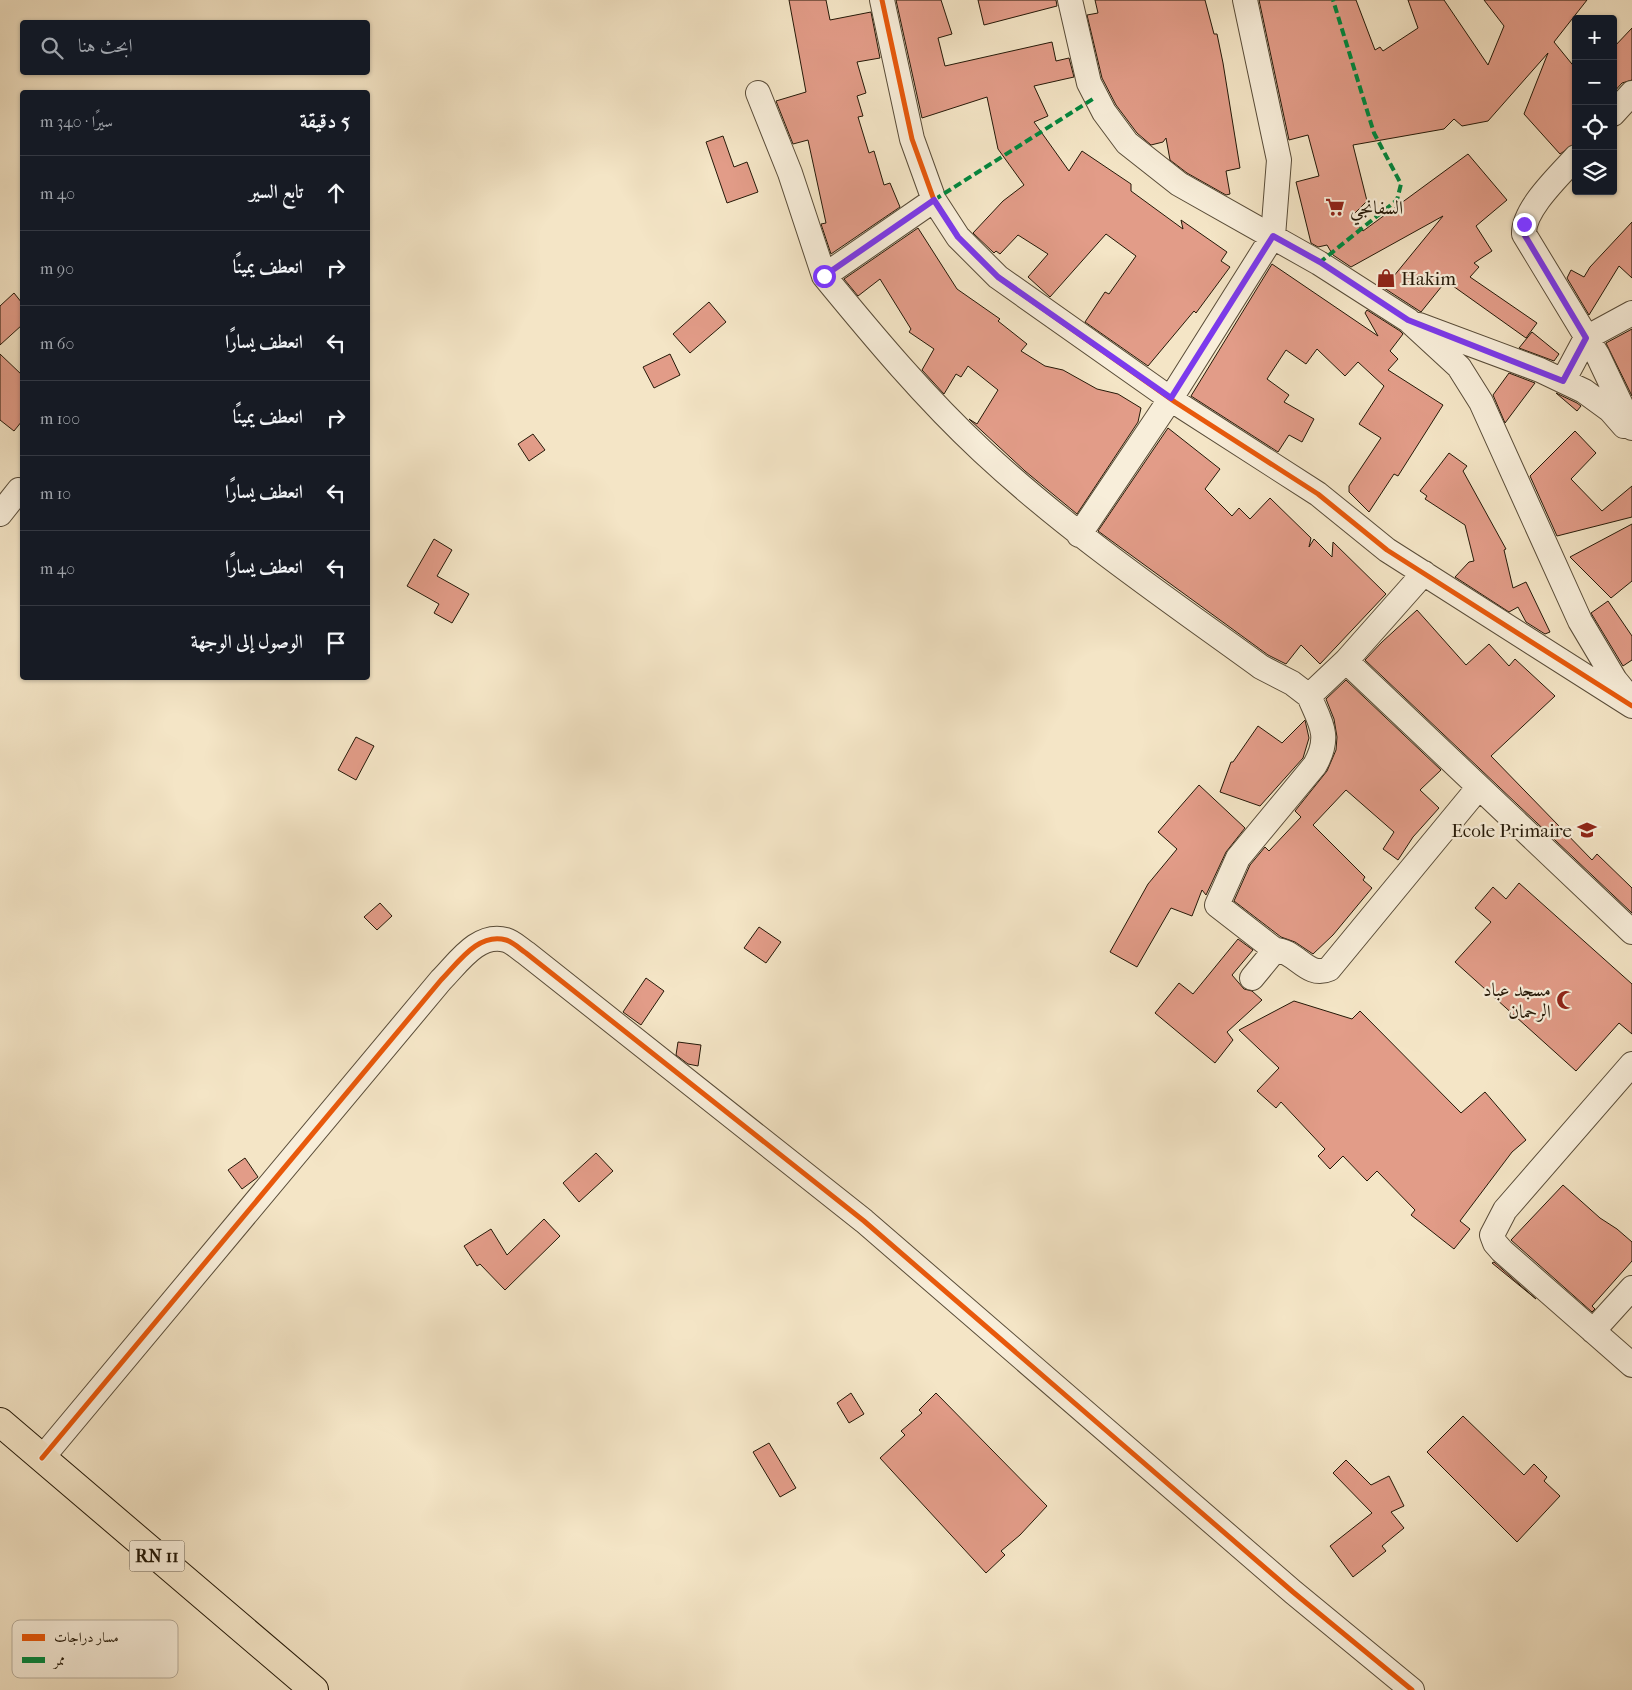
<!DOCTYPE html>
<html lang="ar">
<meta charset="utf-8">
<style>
:root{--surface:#171b24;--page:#20242c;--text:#f1f3f6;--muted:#9ea1a6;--line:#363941}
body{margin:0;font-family:"IM FELL French Canon",Amiri,serif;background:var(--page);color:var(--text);direction:rtl}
.controls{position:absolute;right:15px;top:15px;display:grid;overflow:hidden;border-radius:5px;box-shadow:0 1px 4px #0004}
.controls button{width:45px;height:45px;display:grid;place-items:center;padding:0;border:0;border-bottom:1px solid var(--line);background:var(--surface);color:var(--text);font:25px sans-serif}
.stop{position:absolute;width:15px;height:15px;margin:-11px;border:4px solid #7c3aed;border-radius:50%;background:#fff}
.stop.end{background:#7c3aed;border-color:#fff;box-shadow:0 1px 5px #0008}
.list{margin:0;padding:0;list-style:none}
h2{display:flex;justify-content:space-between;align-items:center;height:65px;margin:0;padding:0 20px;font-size:21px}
h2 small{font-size:16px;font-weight:400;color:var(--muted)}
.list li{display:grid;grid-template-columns:32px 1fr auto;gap:15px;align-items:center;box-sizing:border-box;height:75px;padding:0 20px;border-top:1px solid var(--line)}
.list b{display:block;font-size:19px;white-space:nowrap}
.list em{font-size:16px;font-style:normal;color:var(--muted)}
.icon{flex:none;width:28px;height:28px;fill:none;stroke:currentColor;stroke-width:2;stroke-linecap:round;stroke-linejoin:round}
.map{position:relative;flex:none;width:1632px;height:1690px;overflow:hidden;direction:ltr}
.search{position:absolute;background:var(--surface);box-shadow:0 1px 4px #0004;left:20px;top:20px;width:350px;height:55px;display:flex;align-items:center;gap:12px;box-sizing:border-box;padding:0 18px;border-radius:5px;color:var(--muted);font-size:19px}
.panel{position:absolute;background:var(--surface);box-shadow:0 1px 4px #0004;left:20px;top:90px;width:350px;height:590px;border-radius:5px;direction:rtl}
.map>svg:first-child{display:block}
</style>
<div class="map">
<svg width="1632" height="1690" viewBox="0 0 1632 1690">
<rect width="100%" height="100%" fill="#f4e5c6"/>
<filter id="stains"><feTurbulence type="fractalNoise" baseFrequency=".004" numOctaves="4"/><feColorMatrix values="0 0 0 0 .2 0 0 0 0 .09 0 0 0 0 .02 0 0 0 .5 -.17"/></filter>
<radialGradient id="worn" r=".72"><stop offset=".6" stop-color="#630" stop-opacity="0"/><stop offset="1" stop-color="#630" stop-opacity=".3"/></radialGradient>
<path fill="#e29c88" stroke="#251908" d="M 789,0 L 826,0 L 830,20 L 871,12 L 880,58 L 857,62 L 866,93 L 857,96 L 863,116 L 858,117 L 869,153 L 874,151 L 884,185 L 890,183 L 900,207 L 831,254 L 821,224 L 826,223 L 808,140 L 793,144 L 776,101 L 806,92 Z
M 896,0 L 941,0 L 952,34 L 938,38 L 945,66 L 1052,42 L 1056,61 L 1069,58 L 1074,77 L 1034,86 L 1048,116 L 1034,122 L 1069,171 L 1082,151 L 1131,184 L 1131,191 L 1183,229 L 1181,220 L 1227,252 L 1221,261 L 1230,267 L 1196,313 L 1194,311 L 1148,366 L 1085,322 L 1105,292 L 1109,294 L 1136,256 L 1106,234 L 1050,297 L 1028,277 L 1048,254 L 1018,235 L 1000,254 L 996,251 L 994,253 L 973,233 L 1003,201 L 1024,185 L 998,149 L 987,97 L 922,118 Z
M 978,0 L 1056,0 L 1057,6 L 984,25 Z
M 1095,0 L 1205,0 L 1214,34 L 1217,34 L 1223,63 L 1240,168 L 1226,171 L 1230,194 L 1226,195 L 1187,173 L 1170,160 L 1166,138 L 1163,142 L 1151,145 L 1137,133 L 1116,105 L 1102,78 L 1087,15 L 1098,13 Z
M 1259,0 L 1356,0 L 1375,50 L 1380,47 L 1383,51 L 1418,28 L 1408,0 L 1444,0 L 1488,65 L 1504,26 L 1484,0 L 1587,0 L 1554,42 L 1576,69 L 1576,143 L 1560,154 L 1524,114 L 1548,53 L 1488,121 L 1462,126 L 1454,119 L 1444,129 L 1353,145 L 1367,201 L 1351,217 L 1363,231 L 1468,154 L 1507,200 L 1476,226 L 1492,251 L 1474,263 L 1479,267 L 1470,277 L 1537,323 L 1526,338 L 1446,281 L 1421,312 L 1384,288 L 1443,216 L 1351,267 L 1333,255 L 1327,245 L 1318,247 L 1311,243 L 1296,182 L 1319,176 L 1308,135 L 1289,140 Z
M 1632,28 L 1632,80 L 1622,83 L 1613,93 L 1613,48 Z
M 723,136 L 734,167 L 747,162 L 758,192 L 727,203 L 706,142 Z
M 1632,222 L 1632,278 L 1619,266 L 1589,315 L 1567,278 L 1571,270 L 1584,277 L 1590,267 Z
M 918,228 L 957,289 L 1000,319 L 998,321 L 1027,344 L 1021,351 L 1045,366 L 1063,370 L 1097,389 L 1118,394 L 1141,408 L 1138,422 L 1077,514 L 1025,471 L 969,419 L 977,424 L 998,390 L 968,366 L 961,377 L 956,374 L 944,394 L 922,370 L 934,349 L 909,332 L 911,329 L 880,279 L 858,296 L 844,279 Z
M 1272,264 L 1378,336 L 1365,313 L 1367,310 L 1400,331 L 1403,334 L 1390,351 L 1398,359 L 1388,370 L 1443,405 L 1398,476 L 1394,474 L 1369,512 L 1349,492 L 1349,486 L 1381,438 L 1359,424 L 1384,386 L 1358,362 L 1345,376 L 1317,349 L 1306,364 L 1286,350 L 1267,379 L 1289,395 L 1284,402 L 1314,419 L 1302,442 L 1289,435 L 1278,452 L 1191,396 Z
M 14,293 L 22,303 L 22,325 L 0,345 L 0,306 Z
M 709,302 L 726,322 L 690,353 L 673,334 Z
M 1632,329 L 1632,396 L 1606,343 Z
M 1532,332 L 1559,354 L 1554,361 L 1519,348 Z
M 0,354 L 22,375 L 22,421 L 14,431 L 0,420 Z
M 670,354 L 680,375 L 654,388 L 643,367 Z
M 1509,373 L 1535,383 L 1505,423 L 1493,395 Z
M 1556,393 L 1577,403 L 1581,406 L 1577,411 Z
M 1168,428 L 1220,469 L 1205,489 L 1232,516 L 1239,508 L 1250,519 L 1270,498 L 1311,538 L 1309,547 L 1314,539 L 1332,557 L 1333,542 L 1386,594 L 1320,664 L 1301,645 L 1286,664 L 1268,655 L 1098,531 Z
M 1575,431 L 1596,453 L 1571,479 L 1602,511 L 1632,486 L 1632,517 L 1557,536 L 1530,476 Z
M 533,434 L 545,450 L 529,461 L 518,444 Z
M 1449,453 L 1467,466 L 1463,471 L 1506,549 L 1504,550 L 1513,588 L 1526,582 L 1550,632 L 1545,634 L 1526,622 L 1518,607 L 1509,612 L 1455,577 L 1469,562 L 1474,561 L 1465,525 L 1425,499 L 1427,496 L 1420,491 Z
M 1632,524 L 1632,581 L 1611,598 L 1570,557 Z
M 434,539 L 452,550 L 437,576 L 469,594 L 452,623 L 434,613 L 439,604 L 407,586 Z
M 1608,601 L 1632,636 L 1632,660 L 1623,666 L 1591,613 Z
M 1417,610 L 1466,665 L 1489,644 L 1509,666 L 1515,659 L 1555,696 L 1491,756 L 1592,860 L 1597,854 L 1632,888 L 1632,913 L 1365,660 L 1382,642 Z
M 1346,680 L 1441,770 L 1420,790 L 1439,808 L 1413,837 L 1398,860 L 1383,849 L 1394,832 L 1346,790 L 1313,825 L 1365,877 L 1363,880 L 1372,888 L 1333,935 L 1313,954 L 1295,942 L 1281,937 L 1234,901 L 1250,865 L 1265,847 L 1269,851 L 1301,817 L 1295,811 L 1327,771 L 1336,750 L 1337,737 L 1334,719 L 1326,699 Z
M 1305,720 L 1309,738 L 1303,758 L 1260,806 L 1220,792 L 1231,762 L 1233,762 L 1258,726 L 1282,743 Z
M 356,737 L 374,746 L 356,780 L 338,770 Z
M 1199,785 L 1245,828 L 1226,852 L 1206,895 L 1202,890 L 1192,916 L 1171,908 L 1137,967 L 1110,952 L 1148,884 L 1177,849 L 1158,832 Z
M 1519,883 L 1632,984 L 1632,1034 L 1619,1023 L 1576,1071 L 1455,962 L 1491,922 L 1475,908 L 1493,887 L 1506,899 Z
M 380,903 L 392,916 L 377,930 L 364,917 Z
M 759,927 L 781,942 L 766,963 L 744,948 Z
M 1238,939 L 1253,950 L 1232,975 L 1244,989 L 1252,991 L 1262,1000 L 1227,1032 L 1233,1040 L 1215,1063 L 1155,1013 L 1179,983 L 1193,994 Z
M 646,978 L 664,991 L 641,1025 L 623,1012 Z
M 1294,1001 L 1352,1019 L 1360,1011 L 1461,1113 L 1485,1092 L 1526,1140 L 1512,1152 L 1460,1221 L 1470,1229 L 1454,1249 L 1411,1215 L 1415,1210 L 1377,1171 L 1367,1181 L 1343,1156 L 1330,1169 L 1318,1156 L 1325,1149 L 1281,1102 L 1276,1108 L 1257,1091 L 1279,1068 L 1239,1030 Z
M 678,1042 L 701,1045 L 698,1066 L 688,1064 L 676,1055 Z
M 596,1153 L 613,1171 L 579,1202 L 563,1183 Z
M 245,1158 L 258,1177 L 242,1189 L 228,1170 Z
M 1563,1185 L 1600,1218 L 1617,1229 L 1632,1242 L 1632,1261 L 1592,1306 L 1595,1309 L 1592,1312 L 1511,1240 Z
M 544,1219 L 560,1236 L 505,1290 L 480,1264 L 477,1266 L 464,1246 L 491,1229 L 507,1255 Z
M 1494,1262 L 1536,1299 L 1492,1263 Z
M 851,1393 L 864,1414 L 849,1423 L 837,1403 Z
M 936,1393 L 1047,1506 L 1020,1535 L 1001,1551 L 1005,1555 L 986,1573 L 880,1458 L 905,1435 L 901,1431 L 922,1413 L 919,1410 Z
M 1463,1416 L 1524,1475 L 1534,1464 L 1547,1477 L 1544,1481 L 1560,1496 L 1517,1542 L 1427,1452 Z
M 769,1443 L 796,1488 L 780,1497 L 753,1452 Z
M 1346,1460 L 1371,1485 L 1389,1476 L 1404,1506 L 1391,1512 L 1404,1528 L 1382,1546 L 1386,1551 L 1353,1577 L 1330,1546 L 1372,1513 L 1333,1473 Z"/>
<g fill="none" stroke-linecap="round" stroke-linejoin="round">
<g stroke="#594c38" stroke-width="26">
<path id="minor" d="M 882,0 L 912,139 L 934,200 L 958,237 L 998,277 L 1175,402 L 1318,494 L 1387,550 L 1632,706
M 1070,0 L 1089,83 L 1104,112 L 1127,143 L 1179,184 L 1319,263 L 1408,320 L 1459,367 L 1481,402 L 1580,621 L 1615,680 L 1629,697
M 758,93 L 790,173 L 824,276 L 934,200
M 1613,114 L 1632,93
M 1576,157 C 1560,175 1523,209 1524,234 L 1598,356 L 1632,428
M 824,276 C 874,337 925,398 983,452 C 1069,532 1166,598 1261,667 L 1292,683 L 1309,696 L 1346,661 L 1424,573
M 1419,325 L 1540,370 L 1584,391 L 1610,410 L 1624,426
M 1563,381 L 1586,338 L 1632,313
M 0,514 L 19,490
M 1079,535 L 1171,398 L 1273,236 L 1279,160 L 1245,0
M 1346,661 L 1632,932
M 1275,950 L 1217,905 L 1238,858 L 1315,765 C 1331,736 1321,724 1309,696
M 1252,978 L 1275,950 C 1296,950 1307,979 1329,969 L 1479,787
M 1632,1064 L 1505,1210 L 1492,1235 L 1495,1243 L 1502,1251 L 1632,1365
M 1593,1331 L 1632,1288
M 42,1458 L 441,980 C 458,963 478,932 506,940 C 513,942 520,949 526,953 L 864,1221 L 1293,1592 L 1412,1690"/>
</g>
<g stroke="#251908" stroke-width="30">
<path id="major" d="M 0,1422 L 314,1690"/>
</g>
<use href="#minor" stroke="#f8eeda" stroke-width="24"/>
<use href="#major" stroke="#f4e5c6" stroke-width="28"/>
<path stroke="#00873e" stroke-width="4" stroke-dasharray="8 4" stroke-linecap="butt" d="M 934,200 L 1096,97
M 1319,263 L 1397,200 L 1401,184 L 1374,133 L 1333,0"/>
<g stroke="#f8eeda" stroke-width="8">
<path id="cycleway" d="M 882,0 L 912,139 L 934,200 L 958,237 L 998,277 L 1175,402 L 1318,494 L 1387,550 L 1632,706
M 42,1458 L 441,980 C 458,963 478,932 506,940 C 513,942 520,949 526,953 L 864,1221 L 1293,1592 L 1412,1690"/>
</g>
<use href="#cycleway" stroke="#e8590c" stroke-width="5"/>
</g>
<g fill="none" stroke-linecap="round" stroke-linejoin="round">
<path stroke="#7c3aed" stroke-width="6" d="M 824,276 L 934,200 L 958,237 L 998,277 L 1171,398 L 1273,236 L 1320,262 L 1408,320 L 1563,381 L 1586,338 L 1524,234 L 1524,224"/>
</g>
<defs>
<g id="supermarket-bare" transform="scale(1.5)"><path d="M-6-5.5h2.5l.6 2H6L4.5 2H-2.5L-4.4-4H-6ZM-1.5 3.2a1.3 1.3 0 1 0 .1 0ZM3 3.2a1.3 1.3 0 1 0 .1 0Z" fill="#8f2418" stroke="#f8eeda" stroke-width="2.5" paint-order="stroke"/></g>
<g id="shop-bare" transform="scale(1.5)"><path d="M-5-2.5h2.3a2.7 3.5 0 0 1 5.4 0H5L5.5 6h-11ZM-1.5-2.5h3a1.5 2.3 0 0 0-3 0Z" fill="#8f2418" stroke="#f8eeda" stroke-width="2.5" paint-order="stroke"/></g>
<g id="school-bare" transform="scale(1.5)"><path d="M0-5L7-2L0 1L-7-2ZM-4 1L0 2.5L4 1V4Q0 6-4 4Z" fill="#8f2418" stroke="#f8eeda" stroke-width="2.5" paint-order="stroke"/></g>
<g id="mosque-bare" transform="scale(1.5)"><path d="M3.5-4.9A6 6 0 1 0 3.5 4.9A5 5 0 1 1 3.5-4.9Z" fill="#8f2418" stroke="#f8eeda" stroke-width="2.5" paint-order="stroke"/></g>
</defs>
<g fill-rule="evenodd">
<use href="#supermarket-bare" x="1335" y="207"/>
<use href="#shop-bare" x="1386" y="278"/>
<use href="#school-bare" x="1587" y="830"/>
<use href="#mosque-bare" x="1566" y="1000"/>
</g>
<g text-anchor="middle" stroke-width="4.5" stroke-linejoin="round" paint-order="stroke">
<rect fill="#f8eeda" stroke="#645947" stroke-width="1" x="129.5" y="1540.5" width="55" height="31" rx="4"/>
<g font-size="18" font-weight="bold" fill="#251908">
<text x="157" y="1562">RN 11</text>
</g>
<g font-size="19" fill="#251908" stroke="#f8eeda" text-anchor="start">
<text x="1350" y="214">السفانجي</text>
<text x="1401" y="285">Hakim</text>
<text x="1572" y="837" text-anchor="end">Ecole Primaire</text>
<text x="1551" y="996" text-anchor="end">مسجد عباد<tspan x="1551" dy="22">الرحمان</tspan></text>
</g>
</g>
<rect x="12" y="1620" width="166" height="58" rx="8" fill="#f8eeda" stroke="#b9ae9b" stroke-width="1"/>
<rect x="22" y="1634" width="23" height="7" fill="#e8590c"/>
<rect x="22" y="1657" width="23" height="6" fill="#00873e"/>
<g font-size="14" fill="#251908">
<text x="54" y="1642">مسار دراجات</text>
<text x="54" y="1665">ممر</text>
</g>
<rect width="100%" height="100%" filter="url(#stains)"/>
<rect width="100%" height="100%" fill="url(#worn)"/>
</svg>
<div class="controls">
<button>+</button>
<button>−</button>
<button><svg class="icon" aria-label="locate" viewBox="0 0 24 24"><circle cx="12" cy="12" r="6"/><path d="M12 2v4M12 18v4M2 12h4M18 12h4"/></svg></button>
<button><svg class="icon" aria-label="layers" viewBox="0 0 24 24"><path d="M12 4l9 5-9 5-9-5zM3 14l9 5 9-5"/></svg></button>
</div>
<div class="stop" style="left:824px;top:276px"></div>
<div class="stop end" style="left:1524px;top:224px"></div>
<div class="search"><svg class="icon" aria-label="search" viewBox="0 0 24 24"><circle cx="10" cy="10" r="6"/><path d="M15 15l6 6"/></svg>ابحث هنا</div>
<section class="panel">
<h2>5 دقيقة<small>سيرًا · 340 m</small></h2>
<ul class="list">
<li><svg class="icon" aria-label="ahead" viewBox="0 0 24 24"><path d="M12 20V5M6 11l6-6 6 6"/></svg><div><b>تابع السير</b></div><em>40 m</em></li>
<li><svg class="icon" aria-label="right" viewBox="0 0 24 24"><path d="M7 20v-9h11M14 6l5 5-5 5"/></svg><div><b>انعطف يمينًا</b></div><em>90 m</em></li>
<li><svg class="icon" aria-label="left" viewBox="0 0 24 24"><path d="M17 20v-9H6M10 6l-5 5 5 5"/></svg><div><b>انعطف يسارًا</b></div><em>60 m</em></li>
<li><svg class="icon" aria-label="right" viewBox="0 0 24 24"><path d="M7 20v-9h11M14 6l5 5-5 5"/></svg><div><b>انعطف يمينًا</b></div><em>100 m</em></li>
<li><svg class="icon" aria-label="left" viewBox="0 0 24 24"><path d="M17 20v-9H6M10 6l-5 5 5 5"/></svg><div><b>انعطف يسارًا</b></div><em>10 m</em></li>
<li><svg class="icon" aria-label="left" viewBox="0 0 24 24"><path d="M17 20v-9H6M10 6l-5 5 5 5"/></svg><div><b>انعطف يسارًا</b></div><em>40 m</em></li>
<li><svg class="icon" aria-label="arrive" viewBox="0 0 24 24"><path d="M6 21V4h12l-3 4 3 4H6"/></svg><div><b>الوصول إلى الوجهة</b></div></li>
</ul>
</section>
</div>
